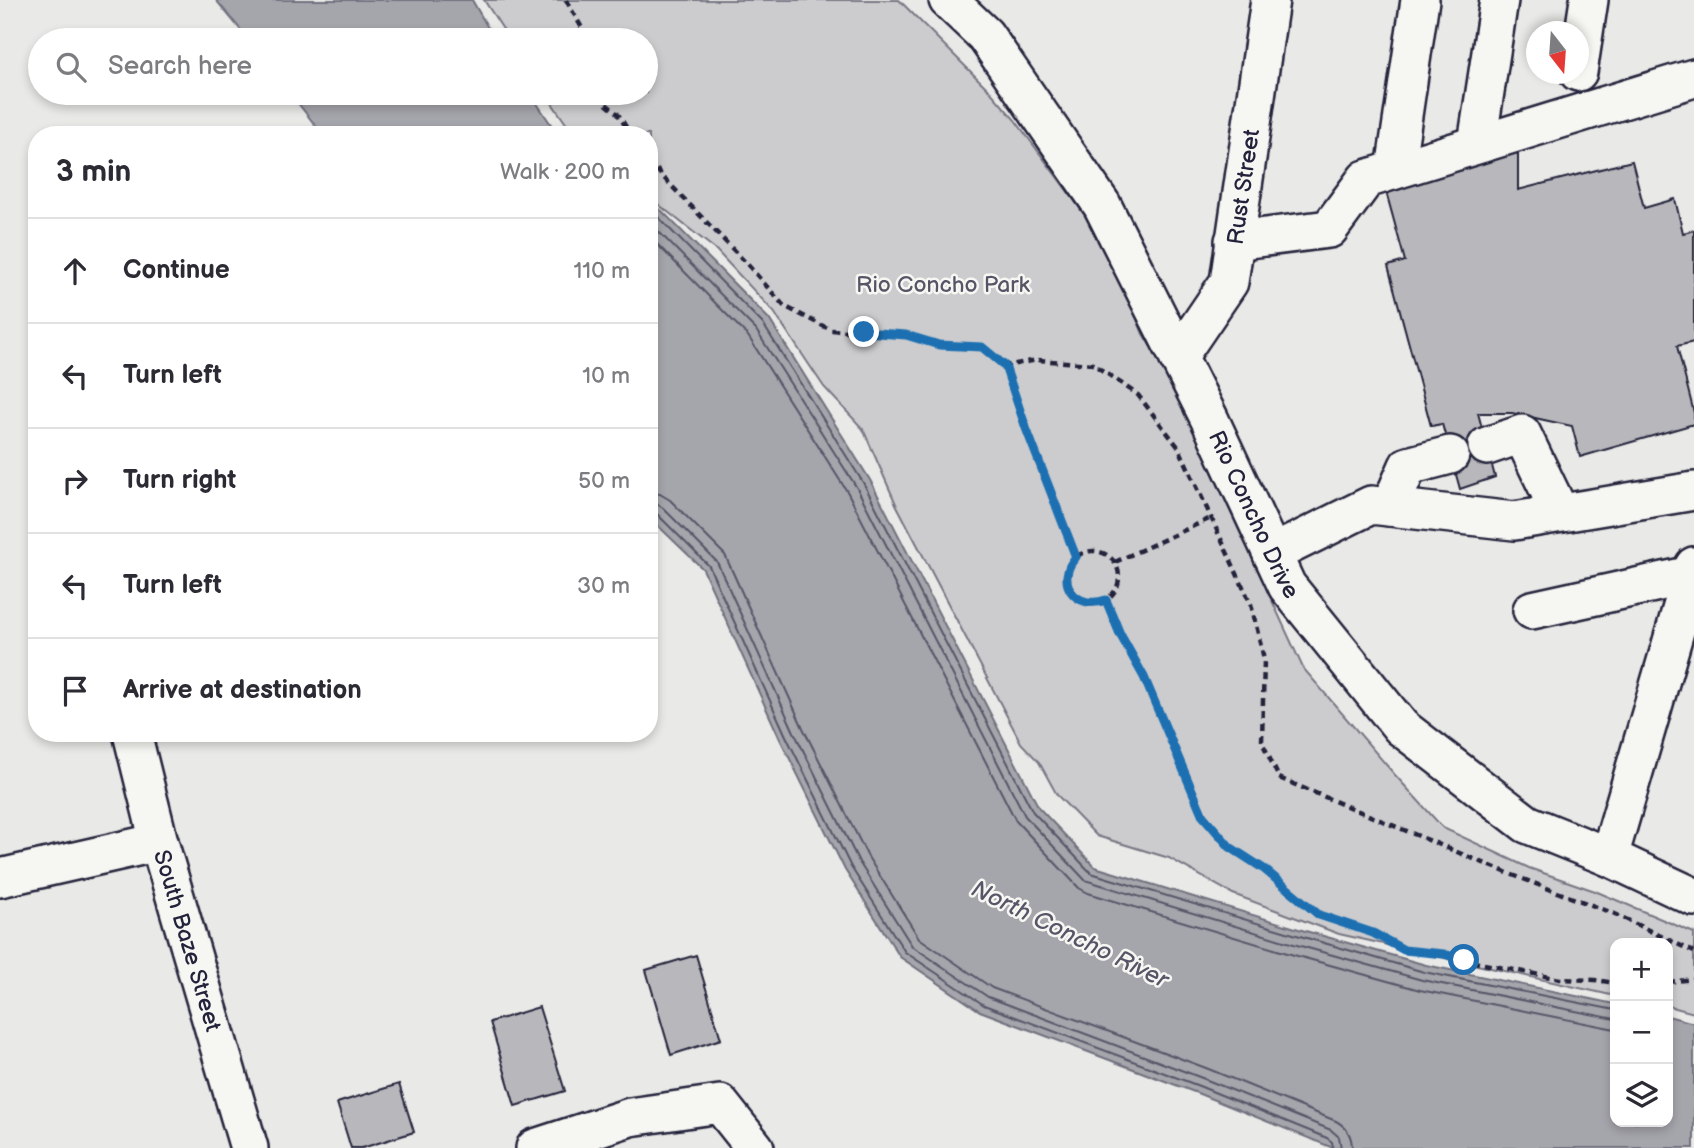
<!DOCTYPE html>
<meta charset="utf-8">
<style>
:root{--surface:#fff;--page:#f7f7f7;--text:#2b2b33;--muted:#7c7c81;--line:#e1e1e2}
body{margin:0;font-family:"Balsamiq Sans",sans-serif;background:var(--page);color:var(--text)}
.controls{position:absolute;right:21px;bottom:21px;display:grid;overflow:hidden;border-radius:14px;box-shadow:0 4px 10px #0003}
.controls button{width:63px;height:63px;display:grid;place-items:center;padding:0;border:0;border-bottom:2px solid var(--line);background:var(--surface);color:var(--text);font:35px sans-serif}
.compass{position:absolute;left:1526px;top:21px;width:63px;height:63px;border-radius:50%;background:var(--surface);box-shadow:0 4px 10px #0003;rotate:163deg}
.stop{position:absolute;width:21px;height:21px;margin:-16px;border:5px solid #1f6fb2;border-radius:50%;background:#fff}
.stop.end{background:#1f6fb2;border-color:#fff;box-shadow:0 2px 7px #0008}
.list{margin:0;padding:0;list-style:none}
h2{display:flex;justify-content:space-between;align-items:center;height:91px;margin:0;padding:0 28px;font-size:30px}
h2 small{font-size:23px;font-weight:400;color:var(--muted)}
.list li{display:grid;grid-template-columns:46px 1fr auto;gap:21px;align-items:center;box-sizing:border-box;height:105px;padding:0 28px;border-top:2px solid var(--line)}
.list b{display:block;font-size:26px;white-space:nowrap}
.list em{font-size:23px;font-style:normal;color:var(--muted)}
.icon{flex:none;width:38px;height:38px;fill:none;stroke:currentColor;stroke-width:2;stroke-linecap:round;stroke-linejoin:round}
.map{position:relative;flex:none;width:1694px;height:1148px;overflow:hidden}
.search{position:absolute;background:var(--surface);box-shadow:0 4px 10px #0003;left:28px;top:28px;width:630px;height:77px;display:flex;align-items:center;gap:18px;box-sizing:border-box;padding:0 24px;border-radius:38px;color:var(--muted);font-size:26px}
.panel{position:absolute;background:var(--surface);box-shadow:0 4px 10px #0003;left:28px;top:126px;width:630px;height:616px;border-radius:28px}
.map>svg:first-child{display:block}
</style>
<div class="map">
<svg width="1694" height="1148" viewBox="0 0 1694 1148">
<rect width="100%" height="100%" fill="#e9e9e7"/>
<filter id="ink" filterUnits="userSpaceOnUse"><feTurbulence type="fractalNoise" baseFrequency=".0143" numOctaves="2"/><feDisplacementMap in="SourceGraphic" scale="14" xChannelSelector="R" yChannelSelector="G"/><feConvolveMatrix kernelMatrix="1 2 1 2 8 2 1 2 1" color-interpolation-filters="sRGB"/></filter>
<g filter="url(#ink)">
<path fill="#ccccce" stroke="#777784" stroke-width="2" d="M 484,0 L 899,0 L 989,90 L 1015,120 L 1107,245 L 1143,334 L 1176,387 L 1198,440 L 1303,668 L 1395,775 L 1443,828 L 1529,868 L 1595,891 L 1694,933 L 1694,1013 L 1668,1006 L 1668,943 L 1615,943 L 1615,996 L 1339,934 L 1233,894 L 1169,858 L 1097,836 L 1057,795 L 1039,762 L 1021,743 L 896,504 L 863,429 L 824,387 L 774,312 L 715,249 L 649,197 L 649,135 L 574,135 L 545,93 L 646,93 L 646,40 L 510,40 Z"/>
<path fill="#a5a5ac" stroke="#71717f" stroke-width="2" d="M 216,0 L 472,0 L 495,40 L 249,40 Z
M 290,93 L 530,93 L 558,135 L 323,135 Z
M 649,203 L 662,211 L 769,319 L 870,480 L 1039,808 L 1095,867 L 1302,930 L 1426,965 L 1615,1004 L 1615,1122 L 1668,1122 L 1668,1016 L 1694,1023 L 1694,1148 L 1333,1148 L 1197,1093 L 980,1011 L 900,957 L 845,870 L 780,739 L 703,569 L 649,517 Z"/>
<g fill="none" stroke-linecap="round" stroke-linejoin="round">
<path stroke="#565668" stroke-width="2" d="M 649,212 L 658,217 L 763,324 L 864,484 L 1033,812 L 1091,873 L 1300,936 L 1424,972 L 1615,1010
M 649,222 L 756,330 L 857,488 L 1025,816 L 1085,880 L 1297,945 L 1422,980 L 1615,1019
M 649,236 L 748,336 L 848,493 L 1016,821 L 1079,888 L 1088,893 L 1294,955 L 1420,990 L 1615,1029
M 649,493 L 660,494 L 670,500 L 725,555 L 803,728 L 868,857 L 919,938 L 992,988 L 1206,1068 L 1336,1121 C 1347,1127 1352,1136 1352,1148
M 649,503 L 657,504 L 663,508 L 717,562 L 794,732 L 859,862 L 912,946 L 988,997 L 1202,1078 L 1331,1130 L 1339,1137 L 1341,1148
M 649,512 L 657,514 L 709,566 L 786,736 L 851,867 L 905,952 L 984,1005 L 1199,1086 L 1327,1138 L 1332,1142 L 1333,1148"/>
</g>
<path fill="#b8b8bc" stroke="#22223b" stroke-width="2" d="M 1518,152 L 1518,190 L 1632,161 L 1644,208 L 1675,199 L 1683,233 L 1694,230 L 1694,342 L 1677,346 L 1694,413 L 1694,424 L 1580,457 L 1572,426 L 1512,413 L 1478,413 L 1495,477 L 1460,489 L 1442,424 L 1431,426 L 1388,266 L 1405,261 L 1385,188 Z
M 696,955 L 721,1039 L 671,1055 L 646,970 Z
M 539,1007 L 565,1091 L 515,1106 L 490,1022 Z
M 399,1084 L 414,1132 L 362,1148 L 351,1148 L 337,1103 Z"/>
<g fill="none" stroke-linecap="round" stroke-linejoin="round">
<g stroke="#22223b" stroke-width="42">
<g id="minor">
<path id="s1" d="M 948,0 L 985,35 L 1102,205 L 1209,418 L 1287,586 L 1401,727 L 1527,824 L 1609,857 L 1694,897"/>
<path d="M 1578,72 L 1589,0"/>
<path d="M 1477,144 L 1499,0"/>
<path d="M 1395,170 L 1420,0"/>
<path d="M 1234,241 L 1329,229 L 1366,179 L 1694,78"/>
<path id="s2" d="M 1178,357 L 1229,282 L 1270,0"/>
<path d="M 1487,446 L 1522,434 L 1560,513"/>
<path d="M 1390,507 L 1408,466 L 1450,455"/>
<path d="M 1272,554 L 1371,505 L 1514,521 L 1694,491"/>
<path d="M 1532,610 L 1691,575"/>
<path id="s3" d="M 132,733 L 159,842 L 249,1148"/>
<path d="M 1609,857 L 1694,566"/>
<path d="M 0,878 L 159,842"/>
<path d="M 535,1148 L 630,1117 L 720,1104 L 755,1148"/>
</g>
</g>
<path stroke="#22223b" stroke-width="4.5" stroke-dasharray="7 5" stroke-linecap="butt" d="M 566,0 L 582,28 L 580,40
M 602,93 L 605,103 L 618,114 L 631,135
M 649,160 L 662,176 L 747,264 L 784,306 L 831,330 L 906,335 L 939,345 L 982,347 L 1005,366 L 1037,360 L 1093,364 L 1138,395 L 1179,448 L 1251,604 L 1264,659 L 1262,742 L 1279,778 L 1510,874 L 1615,914 L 1694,952
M 1005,366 L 1026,428 L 1076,557
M1067 577a26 26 0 1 1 52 0a26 26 0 1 1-52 0Z
M 1115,562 L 1211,518
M 1106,600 L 1120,634 L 1144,677 L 1204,816 L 1230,847 L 1264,869 L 1319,916 L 1373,933 L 1404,950 L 1444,954 L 1464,960 L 1560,979 L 1595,980 L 1615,983
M 1668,982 L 1694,979"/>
<use href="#minor" stroke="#f6f6f2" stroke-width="37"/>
</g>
</g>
<g fill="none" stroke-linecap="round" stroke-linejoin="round" filter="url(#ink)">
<path stroke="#1f6fb2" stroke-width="9" d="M 864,332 L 906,335 L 939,345 L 982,347 L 1005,366 L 1026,428 L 1076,557 C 1054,581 1075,611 1106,600 L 1120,634 L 1144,677 L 1203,816 L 1230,847 L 1264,869 L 1319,915 L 1373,933 L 1404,950 L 1444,954 L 1464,960"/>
</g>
<g text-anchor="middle" stroke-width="5" stroke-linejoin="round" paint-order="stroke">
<g font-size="23" fill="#22223b" stroke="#f6f6f2">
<text dy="8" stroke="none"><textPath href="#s2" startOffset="187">Rust Street</textPath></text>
<text dy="8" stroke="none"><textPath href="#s1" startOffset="602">Rio Concho Drive</textPath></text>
<text dy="8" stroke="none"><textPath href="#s3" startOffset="215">South Baze Street</textPath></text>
</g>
<g font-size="23" fill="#555567" stroke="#f6f6f2">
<text x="943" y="292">Rio Concho Park</text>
</g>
<g font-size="24" font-style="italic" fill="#565668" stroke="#f6f6f2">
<text transform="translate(1070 934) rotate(26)" y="8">North Concho River</text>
</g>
</g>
</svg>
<div class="controls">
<button>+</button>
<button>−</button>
<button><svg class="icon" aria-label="layers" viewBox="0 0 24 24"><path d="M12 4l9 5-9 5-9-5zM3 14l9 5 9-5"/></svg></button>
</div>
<svg class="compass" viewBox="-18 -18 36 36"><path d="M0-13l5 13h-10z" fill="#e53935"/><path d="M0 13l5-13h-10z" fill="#7c7c81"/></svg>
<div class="stop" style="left:1464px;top:960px"></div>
<div class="stop end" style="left:864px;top:332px"></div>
<div class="search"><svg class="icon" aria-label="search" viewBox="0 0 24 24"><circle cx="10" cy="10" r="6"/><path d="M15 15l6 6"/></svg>Search here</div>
<section class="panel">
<h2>3 min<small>Walk · 200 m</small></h2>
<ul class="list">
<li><svg class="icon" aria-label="ahead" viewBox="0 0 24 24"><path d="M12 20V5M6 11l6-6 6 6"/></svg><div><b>Continue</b></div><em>110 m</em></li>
<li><svg class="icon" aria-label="left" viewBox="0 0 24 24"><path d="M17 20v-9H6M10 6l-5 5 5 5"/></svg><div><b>Turn left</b></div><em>10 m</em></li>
<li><svg class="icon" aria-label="right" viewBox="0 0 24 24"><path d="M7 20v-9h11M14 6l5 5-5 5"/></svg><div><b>Turn right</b></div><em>50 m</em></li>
<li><svg class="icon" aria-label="left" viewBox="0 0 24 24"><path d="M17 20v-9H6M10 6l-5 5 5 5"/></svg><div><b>Turn left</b></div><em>30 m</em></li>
<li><svg class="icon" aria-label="arrive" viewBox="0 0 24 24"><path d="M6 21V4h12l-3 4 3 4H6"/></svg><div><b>Arrive at destination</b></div></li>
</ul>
</section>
</div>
